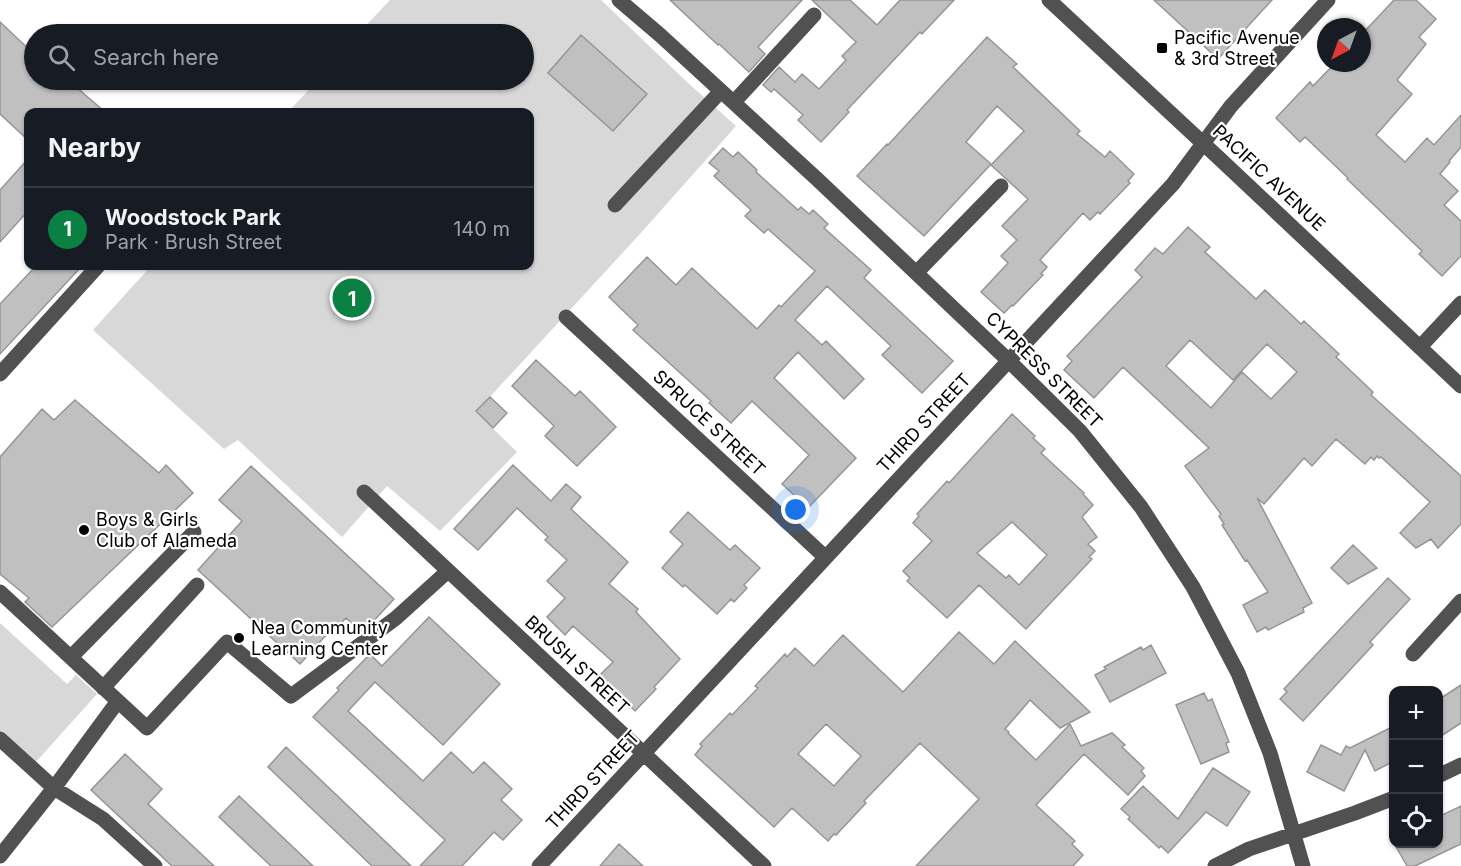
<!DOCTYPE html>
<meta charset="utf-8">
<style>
:root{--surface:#171b24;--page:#20242c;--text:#f1f3f6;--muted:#9ea1a6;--line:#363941;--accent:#0b8043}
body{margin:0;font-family:Inter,sans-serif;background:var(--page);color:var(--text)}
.controls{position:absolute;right:18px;bottom:18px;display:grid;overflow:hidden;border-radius:12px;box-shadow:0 2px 4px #0004}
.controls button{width:54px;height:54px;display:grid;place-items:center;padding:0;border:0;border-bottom:2px solid var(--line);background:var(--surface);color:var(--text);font:30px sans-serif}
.compass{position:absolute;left:1317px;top:18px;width:54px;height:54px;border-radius:50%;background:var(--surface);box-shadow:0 2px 4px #0004;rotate:221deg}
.you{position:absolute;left:796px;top:510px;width:21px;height:21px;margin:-15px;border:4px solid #fff;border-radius:50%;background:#1a73e8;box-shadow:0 0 0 9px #1a73e833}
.badge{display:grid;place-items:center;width:39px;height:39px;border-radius:50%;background:var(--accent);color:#fff;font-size:20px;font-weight:700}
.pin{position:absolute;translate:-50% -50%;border:3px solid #fff;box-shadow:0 2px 6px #0006}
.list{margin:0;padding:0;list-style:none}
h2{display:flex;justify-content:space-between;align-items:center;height:78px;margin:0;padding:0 24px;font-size:26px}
h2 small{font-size:20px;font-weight:400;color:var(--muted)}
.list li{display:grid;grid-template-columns:39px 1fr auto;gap:18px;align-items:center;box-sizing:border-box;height:84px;padding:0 24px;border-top:2px solid var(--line)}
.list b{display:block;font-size:22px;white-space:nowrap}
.list p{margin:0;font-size:20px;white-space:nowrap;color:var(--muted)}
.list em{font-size:20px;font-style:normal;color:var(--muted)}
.icon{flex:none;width:33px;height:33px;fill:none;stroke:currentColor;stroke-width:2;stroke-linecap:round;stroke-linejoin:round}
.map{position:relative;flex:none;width:1461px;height:866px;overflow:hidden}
.search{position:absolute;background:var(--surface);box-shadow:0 2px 4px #0004;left:24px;top:24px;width:510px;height:66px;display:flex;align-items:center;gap:15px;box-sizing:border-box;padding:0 21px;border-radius:33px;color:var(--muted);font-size:22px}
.panel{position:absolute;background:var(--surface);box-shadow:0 2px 4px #0004;left:24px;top:108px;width:510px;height:162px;border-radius:12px}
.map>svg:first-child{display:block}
</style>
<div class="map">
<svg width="1461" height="866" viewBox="0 0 1461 866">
<rect width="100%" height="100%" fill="#fff"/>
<path fill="#d8d8d8" d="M 390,0 L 601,0 L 688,83 L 736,126 L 639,235 L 476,412 L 517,452 L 440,531 L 387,486 L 342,537 L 238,440 L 224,449 L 93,330 L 151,266 L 530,266 L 530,112 L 288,112 L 318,80 L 524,80 L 524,34 L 358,34 Z
M 0,623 L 67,684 L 76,675 L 97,694 L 35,763 L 0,732 Z"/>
<path fill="#c0c0c0" stroke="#959595" stroke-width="1.5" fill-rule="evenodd" d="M 670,0 L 802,0 L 758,47 L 765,54 L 749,72 L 719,44 L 718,45 Z
M 812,0 L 850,0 L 877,25 L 900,0 L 954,0 L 922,34 L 920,32 L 847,110 L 849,112 L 821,142 L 798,120 L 803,115 L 774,89 L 771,92 L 763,85 L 779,67 L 795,82 L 802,74 L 819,89 L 846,60 L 842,56 L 856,42 Z
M 1154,0 L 1272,0 L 1218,59 Z
M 1394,0 L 1416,0 L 1436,19 L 1419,37 L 1426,44 L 1397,80 L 1412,94 L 1376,135 L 1405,162 L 1427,138 L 1434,145 L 1461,115 L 1461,147 L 1449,161 L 1450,162 L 1440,174 L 1458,191 L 1444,205 L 1461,221 L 1461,256 L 1442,276 L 1419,254 L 1422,251 L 1347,179 L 1348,178 L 1305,137 L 1300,142 L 1276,118 L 1310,82 L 1313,86 L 1335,63 L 1362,63 L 1362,34 Z
M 0,22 L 34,54 L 34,80 L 68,80 L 105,112 L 28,112 L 28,140 L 0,114 Z
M 581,35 L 647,94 L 613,131 L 548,73 Z
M 987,37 L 1017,64 L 1013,67 L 1080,131 L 1077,134 L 1105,157 L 1110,151 L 1134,174 L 1128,181 L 1130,183 L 1100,214 L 1098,212 L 1090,220 L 1083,213 L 1040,260 L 1047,267 L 1041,274 L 1043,275 L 1013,306 L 1012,305 L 1004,313 L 981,292 L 1008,263 L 1001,256 L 1017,240 L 1002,226 L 1028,199 L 991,165 L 1024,131 L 997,106 L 966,142 L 991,164 L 924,236 L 857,176 L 887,144 L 888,145 Z
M 723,148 L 733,157 L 738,152 L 757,170 L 756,172 L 798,210 L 801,207 L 809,214 L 813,210 L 828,224 L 824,228 L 871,270 L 864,278 L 953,361 L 922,393 L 882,355 L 891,346 L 827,286 L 795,320 L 822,345 L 826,341 L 864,379 L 844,399 L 798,352 L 774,378 L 856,458 L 808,508 L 782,484 L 809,455 L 752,401 L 731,423 L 709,403 L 711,401 L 633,330 L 638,325 L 609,297 L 647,257 L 676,285 L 692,268 L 757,329 L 779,305 L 781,307 L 815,271 L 768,229 L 764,233 L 745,216 L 751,210 L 714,176 L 719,171 L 709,163 Z
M 28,159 L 28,211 L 0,242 L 0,190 Z
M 1188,227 L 1210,247 L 1205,252 L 1256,299 L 1265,290 L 1301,324 L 1304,321 L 1339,354 L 1336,357 L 1373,392 L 1371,395 L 1461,476 L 1461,524 L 1438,548 L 1431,539 L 1416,548 L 1400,533 L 1430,502 L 1381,457 L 1379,458 L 1377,456 L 1374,460 L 1371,457 L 1365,464 L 1336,439 L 1312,466 L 1304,458 L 1264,504 L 1257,498 L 1312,603 L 1303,608 L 1304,612 L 1268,630 L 1266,627 L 1257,632 L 1243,605 L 1268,592 L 1247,560 L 1245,561 L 1222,525 L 1224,524 L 1219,516 L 1221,514 L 1185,466 L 1209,448 L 1123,367 L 1094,398 L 1064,370 L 1072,361 L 1067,356 L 1142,277 L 1135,270 L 1155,248 L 1163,254 ZM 1190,340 L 1233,380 L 1267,344 L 1297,372 L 1271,399 L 1242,372 L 1211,408 L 1166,366 Z
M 36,266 L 82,266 L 0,354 L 0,304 Z
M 536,360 L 575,396 L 580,391 L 616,427 L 577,466 L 545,436 L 554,426 L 512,386 Z
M 490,397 L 507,413 L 493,428 L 476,411 Z
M 75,400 L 159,473 L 166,465 L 193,493 L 52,627 L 25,602 L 29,598 L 0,574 L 0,457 L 42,409 L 54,420 Z
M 1012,414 L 1035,436 L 1033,438 L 1045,449 L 1041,453 L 1084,493 L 1083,494 L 1093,505 L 1082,517 L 1097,537 L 1088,544 L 1095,551 L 1089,557 L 1092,559 L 1026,629 L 979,585 L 947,618 L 907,581 L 910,578 L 903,571 L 932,541 L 913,523 L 919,516 L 917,514 L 947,481 L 949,483 ZM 1012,522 L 1047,555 L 1019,585 L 1009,575 L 1006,578 L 977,553 Z
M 513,465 L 551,501 L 566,484 L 581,497 L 571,509 L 628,562 L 609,584 L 638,609 L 636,612 L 680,659 L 654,687 L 656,689 L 635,711 L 599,676 L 613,662 L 573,626 L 565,635 L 547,617 L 565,598 L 547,581 L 567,560 L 545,540 L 548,537 L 517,508 L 478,550 L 454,529 Z
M 251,466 L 394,599 L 368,627 L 361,632 L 346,618 L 340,624 L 338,622 L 300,664 L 198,570 L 242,521 L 219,500 Z
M 688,512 L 730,550 L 735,545 L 760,568 L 744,585 L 747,588 L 734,602 L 731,599 L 717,614 L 685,585 L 683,587 L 662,568 L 683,544 L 670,532 Z
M 1353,545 L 1377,568 L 1348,584 L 1331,568 Z
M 1388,578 L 1410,599 L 1370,642 L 1373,645 L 1303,721 L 1280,699 L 1287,692 L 1284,689 Z
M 429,617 L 500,684 L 443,745 L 375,682 L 348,711 L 423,781 L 451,752 L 473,773 L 484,762 L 512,789 L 501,800 L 522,820 L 503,840 L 494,832 L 462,866 L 420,866 L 445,840 L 313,717 L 339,690 L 337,688 L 370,654 L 382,666 Z
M 959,632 L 994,664 L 1015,641 L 1090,712 L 1060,728 L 1030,700 L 1005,729 L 1009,732 L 1008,733 L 1036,760 L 1070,724 L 1081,746 L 1112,733 L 1125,745 L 1122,747 L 1144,768 L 1141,771 L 1145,776 L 1128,795 L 1084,754 L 1036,805 L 1075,841 L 1072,844 L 1083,855 L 1073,866 L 916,866 L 979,799 L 920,743 L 864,801 L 866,803 L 836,835 L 834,834 L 828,841 L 792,808 L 774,827 L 695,755 L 702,746 L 700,744 L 730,713 L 732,715 L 758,688 L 755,686 L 785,654 L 787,657 L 795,648 L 814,666 L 843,635 L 903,692 ZM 826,724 L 861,756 L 834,786 L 798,754 Z
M 1151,645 L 1166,673 L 1110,702 L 1095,675 L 1106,669 L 1104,667 L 1141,647 L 1143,650 Z
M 1461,685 L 1461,723 L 1438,738 L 1438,700 Z
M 1204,693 L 1208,701 L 1212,699 L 1229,742 L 1226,743 L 1229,752 L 1201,764 L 1176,705 Z
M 1394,726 L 1394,761 L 1375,771 L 1365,750 L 1344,791 L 1307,772 L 1321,745 L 1341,755 L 1346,746 L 1350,748 Z
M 286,747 L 411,866 L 372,866 L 268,767 Z
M 125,754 L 162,789 L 148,804 L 214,866 L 172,866 L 91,790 Z
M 1213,768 L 1250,792 L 1227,826 L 1206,812 L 1168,853 L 1161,846 L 1159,848 L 1128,819 L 1130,817 L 1121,809 L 1143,786 L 1178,819 Z
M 239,796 L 313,866 L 271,866 L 219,817 Z
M 1461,806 L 1461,844 L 1415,866 L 1407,866 L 1394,843 L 1438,843 L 1438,817 Z
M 619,844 L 643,866 L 600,866 Z"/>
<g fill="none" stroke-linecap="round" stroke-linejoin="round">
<path stroke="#515151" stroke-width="15" d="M 619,0 L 660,35 L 817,179 L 1009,361 L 1080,431 L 1141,507 L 1193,587 L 1238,673 L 1270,753 L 1303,866
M 1049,0 L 1221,160 L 1461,386
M 734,102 L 814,15
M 615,205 L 721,91
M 916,273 L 1001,186
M 566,317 L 825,557
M 1420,347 L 1461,303
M 0,374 L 98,266
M 364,492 L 764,866
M 0,592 L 147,728 L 227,642 L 291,696 L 396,618 L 448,571
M 1413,654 L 1461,601
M 71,657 L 194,532
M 103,688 L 197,585
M 0,739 L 54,788 L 103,819 L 155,866
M 1438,776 L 1461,765
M 0,856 L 54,788 L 118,701
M 539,866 L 1173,184 L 1231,106 L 1328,0
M 1215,866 L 1249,849 L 1355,813 L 1394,798"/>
</g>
<g fill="#000" stroke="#fff" stroke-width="2">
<rect x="1156" y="42" width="12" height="12" rx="3"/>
<circle cx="84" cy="530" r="6"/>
<circle cx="239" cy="638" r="6"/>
</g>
<g text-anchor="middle" stroke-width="4.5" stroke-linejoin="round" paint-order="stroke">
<g font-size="18" fill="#000" stroke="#fff" text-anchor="start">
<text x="1174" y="44">Pacific Avenue<tspan x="1174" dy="21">&amp; 3rd Street</tspan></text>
<text x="96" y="526">Boys &amp; Girls<tspan x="96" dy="21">Club of Alameda</tspan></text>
<text x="251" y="634">Nea Community<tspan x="251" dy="21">Learning Center</tspan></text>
</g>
<g font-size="18" fill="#000" stroke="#fff">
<text transform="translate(1269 178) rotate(43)" y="6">PACIFIC AVENUE</text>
<text transform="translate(1044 370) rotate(45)" y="6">CYPRESS STREET</text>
<text transform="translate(709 423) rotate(43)" y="6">SPRUCE STREET</text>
<text transform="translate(924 423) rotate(-47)" y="6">THIRD STREET</text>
<text transform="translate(577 665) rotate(43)" y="6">BRUSH STREET</text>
<text transform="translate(593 780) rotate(-47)" y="6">THIRD STREET</text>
</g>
</g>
</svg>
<div class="controls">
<button>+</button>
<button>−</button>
<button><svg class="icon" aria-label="locate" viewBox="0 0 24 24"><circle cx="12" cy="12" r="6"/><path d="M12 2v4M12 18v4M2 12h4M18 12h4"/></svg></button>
</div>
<svg class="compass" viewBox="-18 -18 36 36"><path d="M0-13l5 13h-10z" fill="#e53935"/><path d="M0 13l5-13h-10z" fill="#9ea1a6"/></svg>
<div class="you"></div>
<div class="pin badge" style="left:352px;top:298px">1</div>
<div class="search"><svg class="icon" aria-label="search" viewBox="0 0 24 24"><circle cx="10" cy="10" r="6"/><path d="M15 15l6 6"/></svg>Search here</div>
<section class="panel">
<h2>Nearby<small></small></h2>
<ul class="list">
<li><span class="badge">1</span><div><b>Woodstock Park</b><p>Park · Brush Street</p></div><em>140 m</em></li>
</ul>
</section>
</div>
